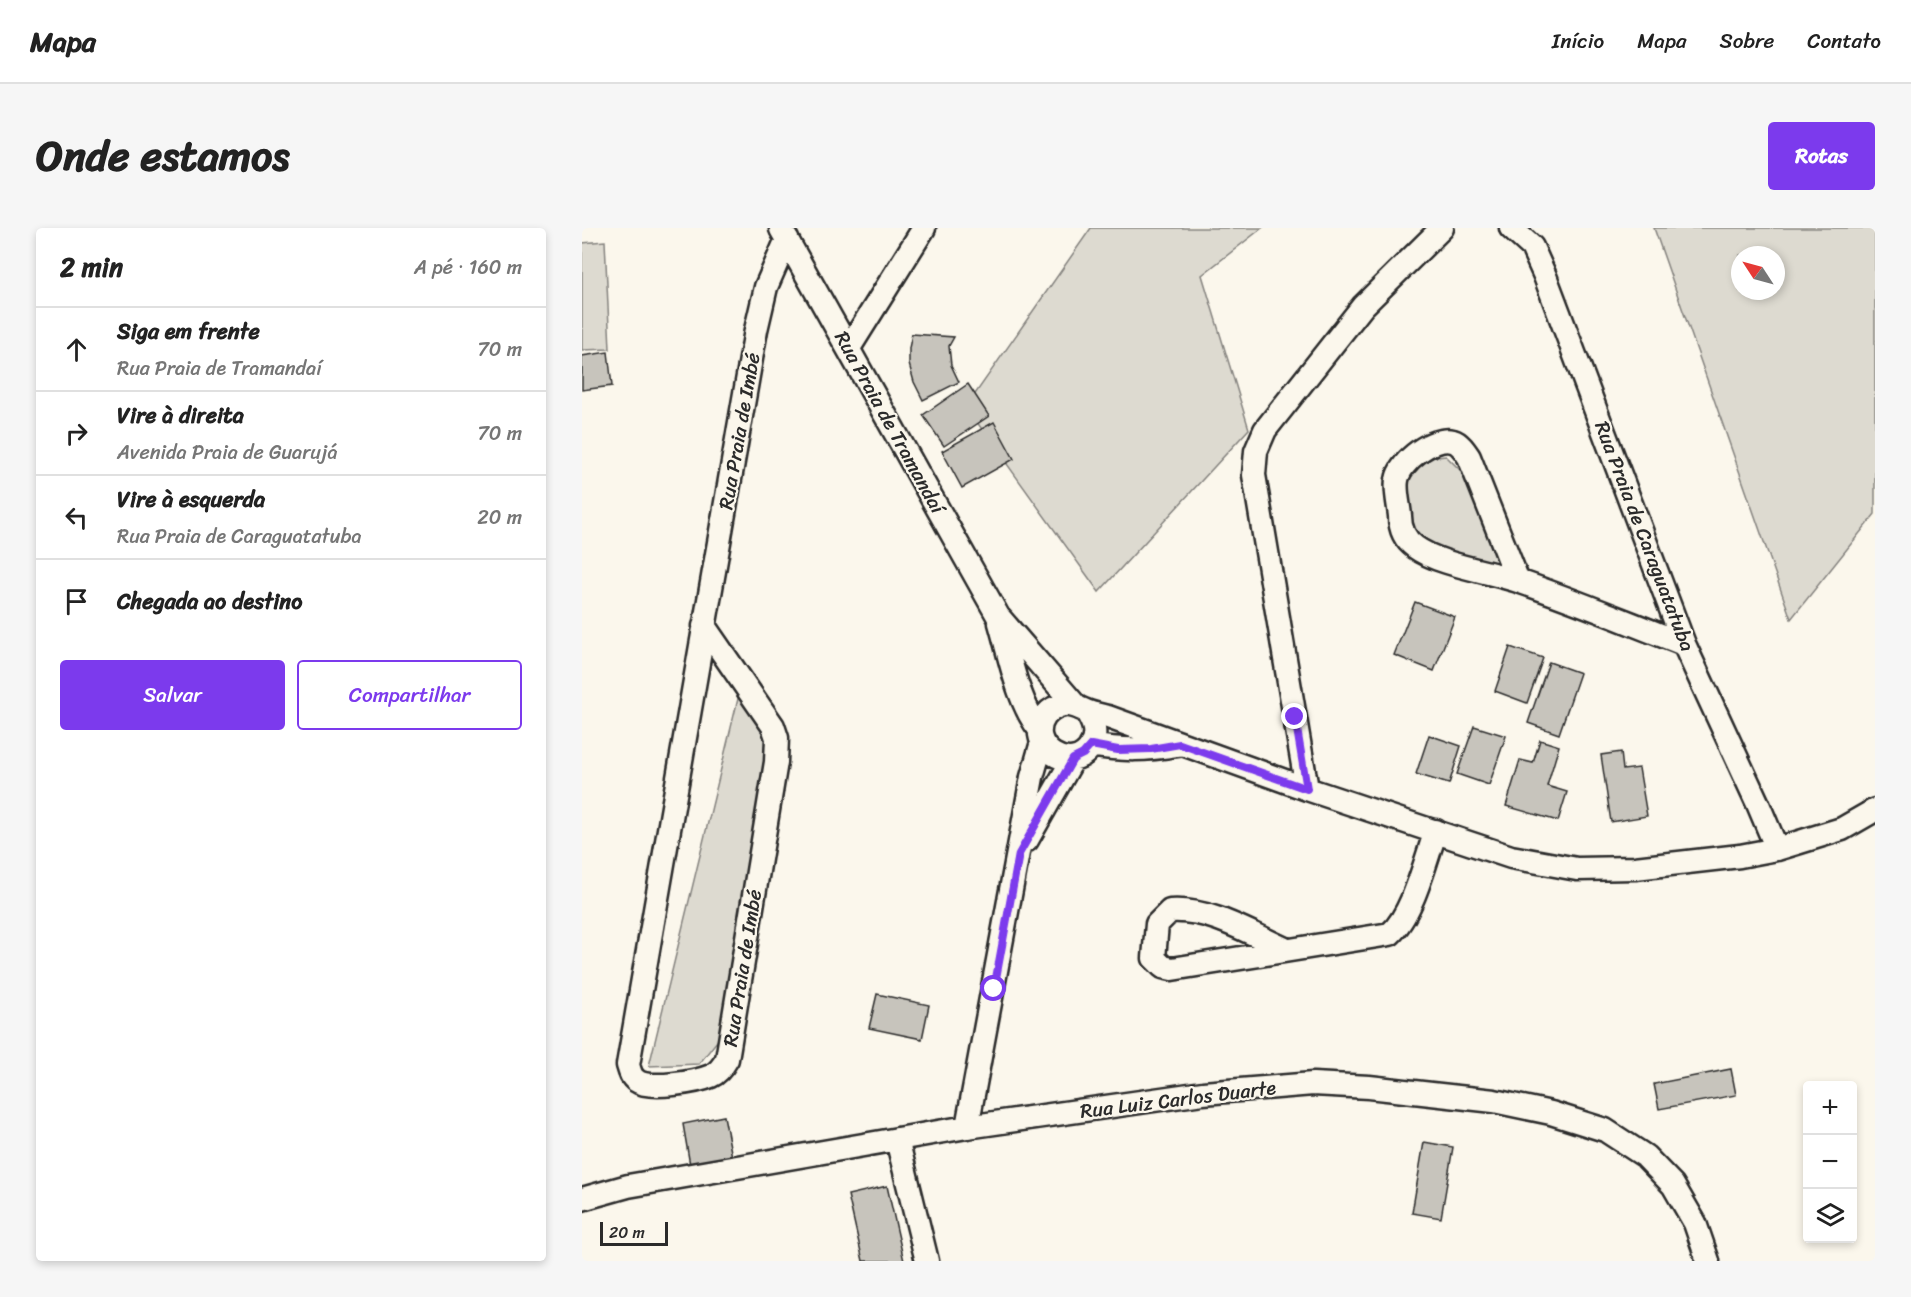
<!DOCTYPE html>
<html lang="pt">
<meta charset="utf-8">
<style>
:root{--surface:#fff;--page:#f6f6f6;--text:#222;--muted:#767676;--line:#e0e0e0;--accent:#7c3aed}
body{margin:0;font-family:Sriracha,sans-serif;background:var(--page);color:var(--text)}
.controls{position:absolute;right:18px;bottom:18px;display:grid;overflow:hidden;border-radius:6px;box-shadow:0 3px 9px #0003}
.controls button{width:54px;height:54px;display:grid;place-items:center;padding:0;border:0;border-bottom:2px solid var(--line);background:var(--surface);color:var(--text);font:30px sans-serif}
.compass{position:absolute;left:1149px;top:18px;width:54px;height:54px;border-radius:50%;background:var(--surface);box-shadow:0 3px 9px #0003;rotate:306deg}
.scale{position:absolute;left:18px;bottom:15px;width:68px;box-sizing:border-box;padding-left:6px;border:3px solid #2b2b2b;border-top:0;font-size:16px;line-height:21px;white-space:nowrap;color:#2b2b2b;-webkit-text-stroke:4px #fbf7ec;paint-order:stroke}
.stop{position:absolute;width:18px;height:18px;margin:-14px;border:4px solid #7c3aed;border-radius:50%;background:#fff}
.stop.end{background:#7c3aed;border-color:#fff;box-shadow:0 2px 6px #0008}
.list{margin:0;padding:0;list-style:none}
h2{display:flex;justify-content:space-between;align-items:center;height:78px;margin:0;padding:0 24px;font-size:26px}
h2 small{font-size:20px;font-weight:400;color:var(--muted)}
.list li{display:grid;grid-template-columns:39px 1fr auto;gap:18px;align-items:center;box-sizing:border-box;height:84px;padding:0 24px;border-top:2px solid var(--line)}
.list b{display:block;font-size:22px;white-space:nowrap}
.list p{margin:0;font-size:20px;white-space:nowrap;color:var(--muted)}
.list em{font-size:20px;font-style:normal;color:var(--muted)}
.actions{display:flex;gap:12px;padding:18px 24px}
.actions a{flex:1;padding:14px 0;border:2px solid var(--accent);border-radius:6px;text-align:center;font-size:21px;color:var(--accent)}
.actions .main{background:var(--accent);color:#fff}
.icon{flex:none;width:33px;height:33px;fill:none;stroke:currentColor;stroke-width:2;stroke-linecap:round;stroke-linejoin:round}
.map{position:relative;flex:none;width:1293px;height:1033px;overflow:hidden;border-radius:6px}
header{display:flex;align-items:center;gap:36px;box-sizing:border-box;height:84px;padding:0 30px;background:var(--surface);border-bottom:2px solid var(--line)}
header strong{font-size:28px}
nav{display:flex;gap:33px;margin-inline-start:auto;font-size:21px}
.intro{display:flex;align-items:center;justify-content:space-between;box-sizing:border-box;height:144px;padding:0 36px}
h1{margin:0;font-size:42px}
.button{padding:15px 27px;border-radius:6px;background:var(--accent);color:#fff;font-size:21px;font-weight:700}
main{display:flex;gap:36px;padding:0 36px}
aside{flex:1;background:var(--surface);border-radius:6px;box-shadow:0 3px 9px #0003}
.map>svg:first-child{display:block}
</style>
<header>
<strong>Mapa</strong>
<nav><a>Início</a><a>Mapa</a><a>Sobre</a><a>Contato</a></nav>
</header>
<div class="intro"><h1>Onde estamos</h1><a class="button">Rotas</a></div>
<main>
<aside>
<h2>2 min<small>A pé · 160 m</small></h2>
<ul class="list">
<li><svg class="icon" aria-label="ahead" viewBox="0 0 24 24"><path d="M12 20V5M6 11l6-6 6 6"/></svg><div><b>Siga em frente</b><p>Rua Praia de Tramandaí</p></div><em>70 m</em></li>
<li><svg class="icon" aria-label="right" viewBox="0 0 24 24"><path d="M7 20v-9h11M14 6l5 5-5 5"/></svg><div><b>Vire à direita</b><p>Avenida Praia de Guarujá</p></div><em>70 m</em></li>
<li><svg class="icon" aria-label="left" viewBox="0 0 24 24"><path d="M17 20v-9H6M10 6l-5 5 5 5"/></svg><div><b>Vire à esquerda</b><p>Rua Praia de Caraguatatuba</p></div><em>20 m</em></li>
<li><svg class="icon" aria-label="arrive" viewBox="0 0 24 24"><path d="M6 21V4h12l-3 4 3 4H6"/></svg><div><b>Chegada ao destino</b></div></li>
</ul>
<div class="actions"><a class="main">Salvar</a><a>Compartilhar</a></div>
</aside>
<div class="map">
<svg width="1293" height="1033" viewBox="0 0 1293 1033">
<rect width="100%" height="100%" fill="#fbf7ec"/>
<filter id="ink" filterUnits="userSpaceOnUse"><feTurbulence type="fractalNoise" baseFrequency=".0167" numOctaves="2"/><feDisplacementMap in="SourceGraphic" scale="12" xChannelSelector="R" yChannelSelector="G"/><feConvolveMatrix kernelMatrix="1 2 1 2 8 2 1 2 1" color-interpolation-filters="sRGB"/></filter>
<g filter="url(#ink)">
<path fill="#dddad0" stroke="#84827e" stroke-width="1.5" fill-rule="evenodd" d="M 509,0 L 680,0 L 620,47 L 667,201 L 517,364 L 384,179 Z
M 1072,0 L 1293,0 L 1293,286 L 1209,391 ZM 1158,27 L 1194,27 L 1194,63 L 1158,63 Z
M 23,13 L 28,121 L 0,122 L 0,15 Z
M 864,228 L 881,245 L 919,339 L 847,320 L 830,307 L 826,277 L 826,247 L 845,230 Z
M 161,450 L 194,505 L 139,808 L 117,836 L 67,838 Z"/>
<path fill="#c7c4bc" stroke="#2b2b2b" stroke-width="1.5" d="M 330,106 L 372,109 L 367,118 L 369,137 L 377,154 L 341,172 L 332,154 L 327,136 L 327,120 Z
M 26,124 L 30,158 L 0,162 L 0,128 Z
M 386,156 L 407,188 L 362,218 L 341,187 Z
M 412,194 L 432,231 L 380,260 L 360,223 Z
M 833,374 L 873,389 L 852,443 L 812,427 Z
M 928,419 L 961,430 L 945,475 L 913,463 Z
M 967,434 L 998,445 L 977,506 L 946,495 Z
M 892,498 L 924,508 L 907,557 L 875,546 Z
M 847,507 L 879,518 L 867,556 L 834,546 Z
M 958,512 L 977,518 L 965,558 L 985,564 L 976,593 L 924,578 L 938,532 L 951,535 Z
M 1039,524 L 1041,542 L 1057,540 L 1065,588 L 1029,594 L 1019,527 Z
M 295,766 L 347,777 L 340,811 L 287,800 Z
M 1149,841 L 1154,867 L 1077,881 L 1072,856 Z
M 142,888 L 150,929 L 108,937 L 101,896 Z
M 842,914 L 871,919 L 859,990 L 830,985 Z
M 305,958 L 322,1033 L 281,1033 L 266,967 Z"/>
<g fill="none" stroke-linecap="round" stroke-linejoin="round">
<g stroke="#2b2b2b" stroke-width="27">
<path id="minor" d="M 929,0 L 950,19 L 963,48 L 1102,416 L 1176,576 L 1195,621
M 199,1 L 416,388 L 493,477
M 267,120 L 342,0
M 936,353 L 887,229 C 883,223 878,215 871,213 C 851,208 818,233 815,252 C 813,262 817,277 818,288 C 818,301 822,311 833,319 C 857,337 906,343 936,353 C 992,372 1047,395 1102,416
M 418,395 C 428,429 436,475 458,502
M 122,398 L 191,498 L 195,510 L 194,534 L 145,831 C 141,838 136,845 129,848 C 115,854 67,862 55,853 C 49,849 48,844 46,837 L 174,102 L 184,59 L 205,11
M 504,483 C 511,494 516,505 509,518 C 490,549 442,518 463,488 C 468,482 474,478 482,477 C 491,476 496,480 504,483 C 511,486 519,487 526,489 L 725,561 L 929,629 L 995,641 L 1053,640 L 1158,628 L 1195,621 L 1260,601 L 1293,582
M 509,517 C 541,523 565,522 596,517
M 725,561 L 672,247 L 674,223 L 683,202 L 781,78 L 860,0
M 445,612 L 491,531
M 705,722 C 669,706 628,680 588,683 L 575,696 L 572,730 L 581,739 L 590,741 L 808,706 C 831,686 843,633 854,603
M 385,899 L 450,549 L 460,514
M 315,911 L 345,1033
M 0,971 L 46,958 L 385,899 L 621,865 L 731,856 L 787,859 L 912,873 L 969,885 L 1023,902 L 1063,928 L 1091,957 L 1113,995 L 1126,1033"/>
</g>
<use href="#minor" stroke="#fbf7ec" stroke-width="22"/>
</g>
</g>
<g fill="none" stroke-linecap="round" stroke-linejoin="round" filter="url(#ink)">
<path stroke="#7c3aed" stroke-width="8" d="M 412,761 L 437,626 L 491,531 L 501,526 L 509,517 L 536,522 L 569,521 L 598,516 L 725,561 L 713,489"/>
</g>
<g text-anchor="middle" stroke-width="4.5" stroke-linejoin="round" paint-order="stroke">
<g font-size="20" fill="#2b2b2b" stroke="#fbf7ec">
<text transform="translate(308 194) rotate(61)" y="7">Rua Praia de Tramandaí</text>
<text transform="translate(157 203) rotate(-80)" y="7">Rua Praia de Imbé</text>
<text transform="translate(1063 308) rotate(69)" y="7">Rua Praia de Caraguatatuba</text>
<text transform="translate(160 740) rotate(-81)" y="7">Rua Praia de Imbé</text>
<text transform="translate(596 871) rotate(-7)" y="7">Rua Luiz Carlos Duarte</text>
</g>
</g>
</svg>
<div class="controls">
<button>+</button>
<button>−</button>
<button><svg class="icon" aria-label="layers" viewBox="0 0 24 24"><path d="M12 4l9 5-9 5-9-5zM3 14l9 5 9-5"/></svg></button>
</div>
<svg class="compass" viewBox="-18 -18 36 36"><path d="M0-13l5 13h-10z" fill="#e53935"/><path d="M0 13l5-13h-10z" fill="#767676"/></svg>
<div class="scale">20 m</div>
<div class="stop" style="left:412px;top:761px"></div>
<div class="stop end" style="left:713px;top:489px"></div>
</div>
</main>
